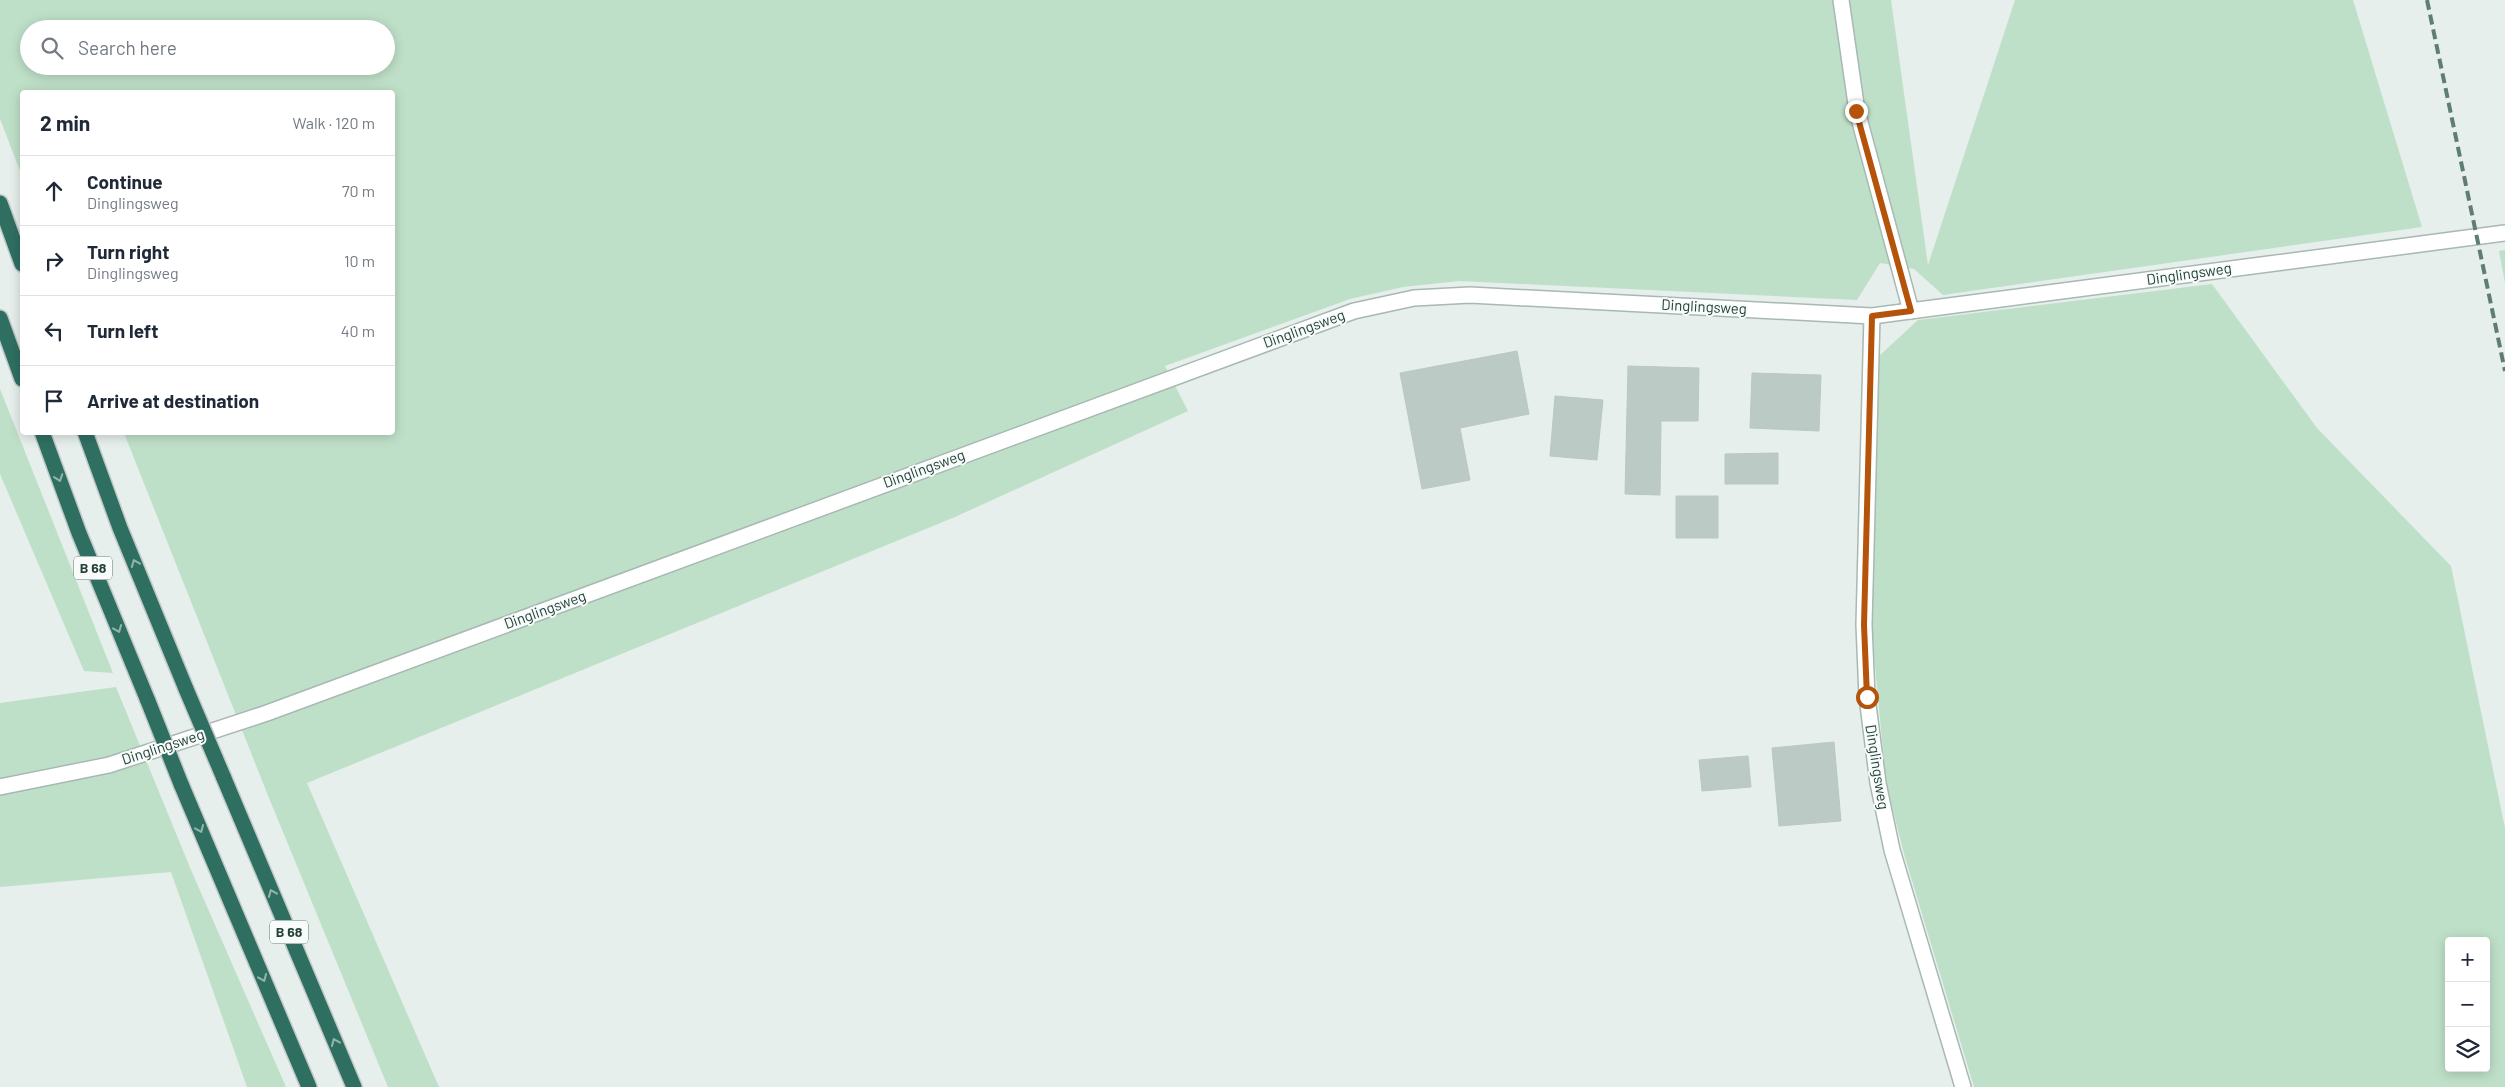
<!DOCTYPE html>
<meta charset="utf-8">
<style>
:root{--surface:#fff;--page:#f6f6f7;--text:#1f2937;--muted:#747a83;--line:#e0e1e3}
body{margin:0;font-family:Barlow,sans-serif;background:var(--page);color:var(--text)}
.controls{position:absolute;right:15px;bottom:15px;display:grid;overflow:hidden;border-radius:5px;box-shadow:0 2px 12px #0003}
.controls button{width:45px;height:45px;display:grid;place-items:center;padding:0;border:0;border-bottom:1px solid var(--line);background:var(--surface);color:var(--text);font:25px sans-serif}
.stop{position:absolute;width:15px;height:15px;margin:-11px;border:4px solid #b45309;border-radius:50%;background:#fff}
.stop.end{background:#b45309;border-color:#fff;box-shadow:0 1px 5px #0008}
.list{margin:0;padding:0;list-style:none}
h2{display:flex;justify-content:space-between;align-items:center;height:65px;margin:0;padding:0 20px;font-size:21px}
h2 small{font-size:16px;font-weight:400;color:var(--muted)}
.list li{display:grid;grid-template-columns:32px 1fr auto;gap:15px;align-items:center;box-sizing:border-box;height:70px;padding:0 20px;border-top:1px solid var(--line)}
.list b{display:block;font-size:19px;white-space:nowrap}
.list p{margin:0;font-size:16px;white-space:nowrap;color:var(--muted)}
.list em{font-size:16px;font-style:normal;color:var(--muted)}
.icon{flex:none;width:28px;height:28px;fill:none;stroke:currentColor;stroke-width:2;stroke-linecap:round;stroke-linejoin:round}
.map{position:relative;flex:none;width:2505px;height:1087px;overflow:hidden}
.search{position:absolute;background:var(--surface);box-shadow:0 2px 12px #0003;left:20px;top:20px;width:375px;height:55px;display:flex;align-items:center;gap:12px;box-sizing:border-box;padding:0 18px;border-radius:28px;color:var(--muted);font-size:19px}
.panel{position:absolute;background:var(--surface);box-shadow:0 2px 12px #0003;left:20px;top:90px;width:375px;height:345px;border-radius:5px}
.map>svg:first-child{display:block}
</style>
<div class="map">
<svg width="2505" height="1087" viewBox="0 0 2505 1087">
<rect width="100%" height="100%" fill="#e6efeb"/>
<path fill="#bfe0c8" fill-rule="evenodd" d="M 0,0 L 1891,0 L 1928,265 L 2015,0 L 2353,0 L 2422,227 L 1943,295 L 1914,269 L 1880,263 L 1857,300 L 1459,281 L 1403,287 L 1350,299 L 1165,366 L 1188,411 L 955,517 L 307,783 L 439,1087 L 388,1087 L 269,798 L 124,433 L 392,432 L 392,92 L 22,92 L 22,176 L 0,119 ZM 29,29 L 386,29 L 386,66 L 29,66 Z
M 2505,250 L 2505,283 L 2499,251 Z
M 2212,284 L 2317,428 L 2451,566 L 2505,828 L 2505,1087 L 1974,1087 L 1904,854 L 1886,783 L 1871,624 L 1879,356 L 1918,320 ZM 2449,941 L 2486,941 L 2486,1068 L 2449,1068 Z
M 0,389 L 113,673 L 84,671 L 0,474 Z
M 116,687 L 191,870 L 286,1087 L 247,1087 L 171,872 L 0,887 L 0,703 Z"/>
<path fill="#bbcac4" stroke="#b8c9c2" d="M 1517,351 L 1529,414 L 1460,428 L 1470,480 L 1422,489 L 1400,373 Z
M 1628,366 L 1699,368 L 1698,421 L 1661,421 L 1660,495 L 1625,494 Z
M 1752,373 L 1821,375 L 1819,431 L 1750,428 Z
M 1555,396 L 1603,400 L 1597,460 L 1550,456 Z
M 1778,453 L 1778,484 L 1725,484 L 1725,454 Z
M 1676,496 L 1718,496 L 1718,538 L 1676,538 Z
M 1834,742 L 1841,821 L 1779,826 L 1772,748 Z
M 1748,756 L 1751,787 L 1702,791 L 1699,760 Z"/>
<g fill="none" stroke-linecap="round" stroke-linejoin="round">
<g stroke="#a8b8b2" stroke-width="18">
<path id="lane" d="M 1841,0 L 1857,111 L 1911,311"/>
</g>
<g stroke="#a8b8b2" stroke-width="18">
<path id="street" d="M 1872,316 L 1864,625 L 1867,697 L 1878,783 L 1892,850 L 1963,1087
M 0,787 L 109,765 L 267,713 L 1354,311 L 1414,298 L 1470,295 L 1872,316 L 2505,233"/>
</g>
<g stroke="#c2cac8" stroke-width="18">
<path id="highway" d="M 0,203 L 22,264
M 0,318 L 22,379
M 42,432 L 79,533 L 148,701
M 85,432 L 120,528 L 186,689
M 223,776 L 354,1087
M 181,784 L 309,1087"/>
</g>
<use href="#lane" stroke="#fff" stroke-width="15"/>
<use href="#street" stroke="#fff" stroke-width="15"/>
<use href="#highway" stroke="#2f6f62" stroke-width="15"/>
<path stroke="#5f7d75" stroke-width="4" stroke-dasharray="10 5" stroke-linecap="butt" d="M 2427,0 L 2505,371"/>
<g stroke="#c2cac8" stroke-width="18" stroke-linecap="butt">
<path id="highway-bridge" d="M 186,689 L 223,776
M 148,701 L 181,784"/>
</g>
<use href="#highway-bridge" stroke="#2f6f62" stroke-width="15"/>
</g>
<defs><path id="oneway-chevron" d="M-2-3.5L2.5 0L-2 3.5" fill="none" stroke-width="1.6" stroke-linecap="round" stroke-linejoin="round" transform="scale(1.25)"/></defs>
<g stroke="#93b5ae">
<use href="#oneway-chevron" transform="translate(59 478) rotate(70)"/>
<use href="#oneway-chevron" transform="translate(135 563) rotate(-112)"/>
<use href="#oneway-chevron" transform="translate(118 629) rotate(68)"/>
<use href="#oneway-chevron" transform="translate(200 829) rotate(67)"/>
<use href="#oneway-chevron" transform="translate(272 893) rotate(-113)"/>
<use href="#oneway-chevron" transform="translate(263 978) rotate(67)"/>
<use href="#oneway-chevron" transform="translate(335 1042) rotate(-113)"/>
</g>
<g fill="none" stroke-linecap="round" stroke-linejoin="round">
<path stroke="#b45309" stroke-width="6" d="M 1856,111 L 1911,311 L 1872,316 L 1864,625 L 1867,697"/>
</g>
<g text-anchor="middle" stroke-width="4" stroke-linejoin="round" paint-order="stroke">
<g fill="#f7fbf9" stroke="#637a73" stroke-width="1">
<rect x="74" y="556.5" width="38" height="23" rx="4"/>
<rect x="270" y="920.5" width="38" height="23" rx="4"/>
</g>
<g font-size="14" font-weight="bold" fill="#24423a">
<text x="93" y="573">B 68</text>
<text x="289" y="937">B 68</text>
</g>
<g font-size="15" fill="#24423a" stroke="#f7fbf9">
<text transform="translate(2189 274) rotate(-8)" y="5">Dinglingsweg</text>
<text transform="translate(1704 307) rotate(3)" y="5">Dinglingsweg</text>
<text transform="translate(1304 329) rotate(-20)" y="5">Dinglingsweg</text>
<text transform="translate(924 469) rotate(-20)" y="5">Dinglingsweg</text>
<text transform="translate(545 610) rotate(-20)" y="5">Dinglingsweg</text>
<text transform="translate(163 747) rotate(-18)" y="5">Dinglingsweg</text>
<text transform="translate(1877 767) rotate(81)" y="5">Dinglingsweg</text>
</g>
</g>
</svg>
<div class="controls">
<button>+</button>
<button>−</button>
<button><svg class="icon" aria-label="layers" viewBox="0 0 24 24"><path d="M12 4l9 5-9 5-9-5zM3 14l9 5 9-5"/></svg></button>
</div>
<div class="stop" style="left:1867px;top:697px"></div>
<div class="stop end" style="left:1856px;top:111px"></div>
<div class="search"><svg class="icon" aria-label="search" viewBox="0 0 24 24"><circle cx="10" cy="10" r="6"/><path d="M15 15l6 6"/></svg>Search here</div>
<section class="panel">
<h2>2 min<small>Walk · 120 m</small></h2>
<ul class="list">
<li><svg class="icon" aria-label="ahead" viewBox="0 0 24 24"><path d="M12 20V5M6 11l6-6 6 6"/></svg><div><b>Continue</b><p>Dinglingsweg</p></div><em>70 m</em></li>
<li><svg class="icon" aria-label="right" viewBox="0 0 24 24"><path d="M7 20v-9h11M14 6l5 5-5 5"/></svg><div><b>Turn right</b><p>Dinglingsweg</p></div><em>10 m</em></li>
<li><svg class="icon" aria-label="left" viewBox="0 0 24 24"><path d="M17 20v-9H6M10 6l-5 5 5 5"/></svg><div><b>Turn left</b></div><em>40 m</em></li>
<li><svg class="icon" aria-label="arrive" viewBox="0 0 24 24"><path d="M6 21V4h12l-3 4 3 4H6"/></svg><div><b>Arrive at destination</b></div></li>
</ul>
</section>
</div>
